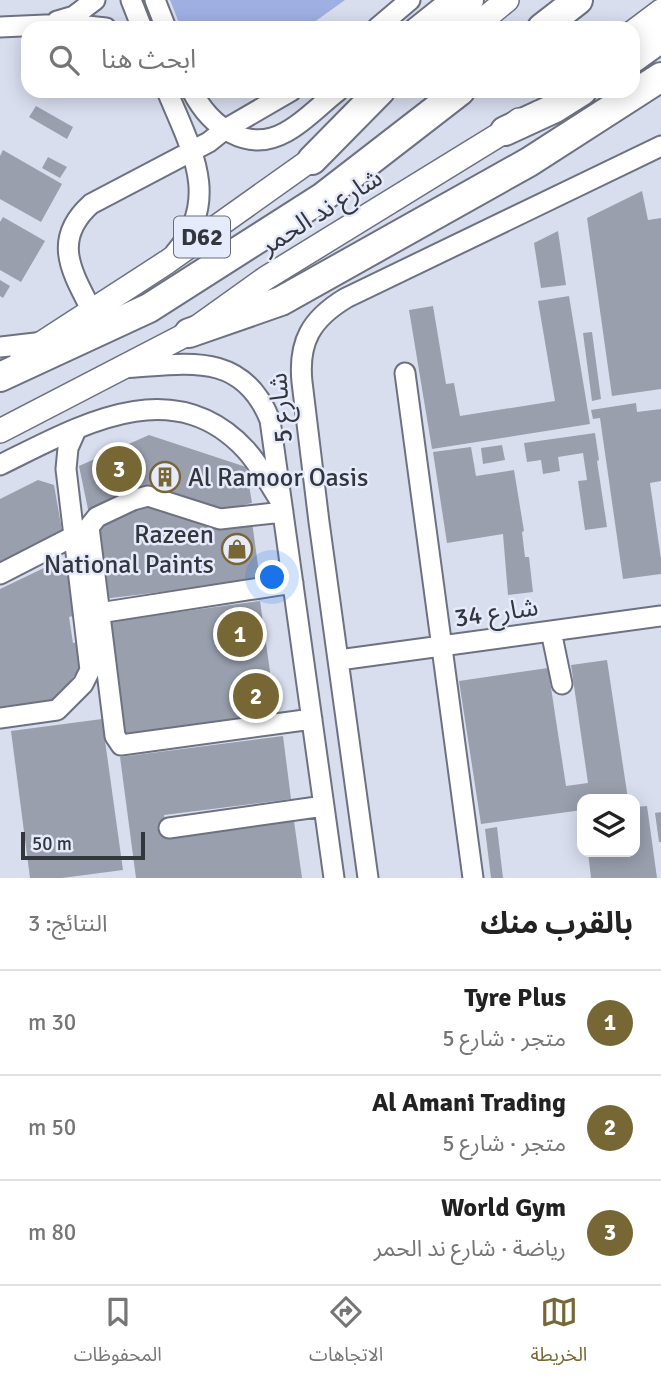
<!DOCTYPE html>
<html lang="ar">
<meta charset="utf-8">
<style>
:root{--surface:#fff;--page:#f6f6f6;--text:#222;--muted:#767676;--line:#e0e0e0;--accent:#776735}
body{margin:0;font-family:Signika,"Noto Sans Arabic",sans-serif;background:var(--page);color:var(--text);direction:rtl}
.controls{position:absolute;right:21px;bottom:21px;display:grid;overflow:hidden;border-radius:14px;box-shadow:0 4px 18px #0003}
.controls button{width:63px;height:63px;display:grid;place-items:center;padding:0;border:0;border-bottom:2px solid var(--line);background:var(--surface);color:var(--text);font:35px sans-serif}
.scale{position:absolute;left:21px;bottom:18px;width:124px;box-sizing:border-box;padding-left:7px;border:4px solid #34363d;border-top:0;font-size:19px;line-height:24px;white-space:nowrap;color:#34363d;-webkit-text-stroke:5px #e6ebfc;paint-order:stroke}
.you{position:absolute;left:273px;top:578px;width:24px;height:24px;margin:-18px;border:5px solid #fff;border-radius:50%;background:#1a73e8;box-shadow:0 0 0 10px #1a73e833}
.badge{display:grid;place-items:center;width:46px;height:46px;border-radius:50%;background:var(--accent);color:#fff;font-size:23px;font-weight:700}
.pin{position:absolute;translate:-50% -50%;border:4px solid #fff;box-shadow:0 2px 7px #0006}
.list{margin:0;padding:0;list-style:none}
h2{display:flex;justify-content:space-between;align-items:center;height:91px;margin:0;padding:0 28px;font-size:30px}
h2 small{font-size:23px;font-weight:400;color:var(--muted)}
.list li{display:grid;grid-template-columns:46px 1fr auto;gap:21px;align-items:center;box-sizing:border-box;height:105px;padding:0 28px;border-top:2px solid var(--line)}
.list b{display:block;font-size:26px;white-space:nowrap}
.list p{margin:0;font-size:23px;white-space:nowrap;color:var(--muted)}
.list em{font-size:23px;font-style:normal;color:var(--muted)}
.icon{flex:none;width:38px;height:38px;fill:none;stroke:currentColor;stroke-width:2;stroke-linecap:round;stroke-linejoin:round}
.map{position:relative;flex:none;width:661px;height:878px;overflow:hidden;direction:ltr}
.search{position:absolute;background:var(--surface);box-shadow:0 4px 18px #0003;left:21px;right:21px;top:21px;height:77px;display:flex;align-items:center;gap:18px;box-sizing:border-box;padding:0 24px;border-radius:21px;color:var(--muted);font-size:26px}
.sheet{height:406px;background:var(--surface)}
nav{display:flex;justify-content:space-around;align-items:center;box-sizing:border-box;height:98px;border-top:2px solid var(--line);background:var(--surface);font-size:19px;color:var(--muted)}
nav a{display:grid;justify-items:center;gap:4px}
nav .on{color:var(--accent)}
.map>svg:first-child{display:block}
</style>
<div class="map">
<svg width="661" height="878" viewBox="0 0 661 878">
<rect width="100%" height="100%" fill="#d9deef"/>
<path fill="#a0afe2" d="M 170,0 L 345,0 L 306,28 L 181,28 Z"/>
<path fill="#9a9fae" d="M 36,106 L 73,127 L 67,139 L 29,117 Z
M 3,150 L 62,184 L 41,222 L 0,199 L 0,156 Z
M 48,157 L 67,167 L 60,178 L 42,168 Z
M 642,191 L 648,220 L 661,218 L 661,389 L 612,396 L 587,218 Z
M 3,217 L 45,241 L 21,282 L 0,270 L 0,222 Z
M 558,231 L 566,285 L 541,288 L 534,243 Z
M 0,280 L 10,286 L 3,298 L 0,296 Z
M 569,296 L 590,424 L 432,449 L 409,310 L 433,306 L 446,384 L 454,383 L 460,416 L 555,401 L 538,301 Z
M 592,332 L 601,399 L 592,401 L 583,333 Z
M 636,403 L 637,412 L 661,409 L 661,481 L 650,483 L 661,559 L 661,574 L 623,579 L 600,418 L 593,419 L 591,410 Z
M 595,433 L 599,460 L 597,461 L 607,527 L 585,530 L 578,481 L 587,480 L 583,453 L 558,457 L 560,471 L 543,474 L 541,460 L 527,462 L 524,443 Z
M 149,435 L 246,467 L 252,503 L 217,511 L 152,488 L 89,514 L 79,466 Z
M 502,445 L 505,460 L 483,464 L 481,448 Z
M 471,447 L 476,476 L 514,470 L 524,531 L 522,532 L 525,557 L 529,557 L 533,592 L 508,595 L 503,534 L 447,543 L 433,452 Z
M 38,480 L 54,485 L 63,536 L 0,566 L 0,499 Z
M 154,506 L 252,522 L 260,580 L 103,599 L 94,531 L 138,507 Z
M 69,556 L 77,615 L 69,617 L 73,643 L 80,642 L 84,663 L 53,703 L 2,709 L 0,707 L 0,589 Z
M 260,601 L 276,714 L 121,735 L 105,622 Z
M 607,660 L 628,799 L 582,799 L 582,810 L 481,824 L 459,681 L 548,668 L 566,786 L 588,783 L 571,665 Z
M 102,719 L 123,870 L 62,878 L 30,878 L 11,731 Z
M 283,736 L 291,799 L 164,815 L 167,837 L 294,821 L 302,878 L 136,878 L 120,757 Z
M 647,806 L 657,878 L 591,878 L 588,852 L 635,852 L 635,807 Z
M 661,812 L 661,842 L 659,842 L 655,813 Z
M 497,827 L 503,878 L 491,878 L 485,829 Z"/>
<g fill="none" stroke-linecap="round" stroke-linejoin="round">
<g stroke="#6d7180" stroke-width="23">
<path id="minor" d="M 131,0 L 142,28
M 155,0 L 166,28
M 57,21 L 74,16 L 95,0
M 0,27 L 68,24 L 106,28
M 377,28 L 410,0
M 415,28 L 450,0
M 167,91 C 190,147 222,199 175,253
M 192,91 C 210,126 247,154 286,132 C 305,122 321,104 338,91
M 92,311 C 72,272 51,240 91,204 L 209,142 L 224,130 L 291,91
M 0,347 L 44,342
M 124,368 C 186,364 242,350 270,420 L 334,878
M 405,373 L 473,878
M 0,465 C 78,427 172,370 246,450 C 259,464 268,482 279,499
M 283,512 L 220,519 L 148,496 L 133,500 L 97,517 L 89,527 L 115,736 L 121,745 L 312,719
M 0,574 L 74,536
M 99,613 L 293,583
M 551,631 L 562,684
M 339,660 L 661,616
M 0,718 L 57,710 L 83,684 L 90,670 L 66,469 L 68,448 L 76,430
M 169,828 L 324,806
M 368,878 L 319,522 L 302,382 C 298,342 311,319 346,298 L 661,146"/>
</g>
<g stroke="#6d7180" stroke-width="26">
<path id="major" d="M 473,28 L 507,0
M 633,32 L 661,11
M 22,356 L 167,262 L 326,149
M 0,431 L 189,333 L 266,278 L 505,131 L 519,120"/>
</g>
<g stroke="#6d7180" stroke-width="32">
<path id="highway" d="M 442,28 L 469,0
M 542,28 L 578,0
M 633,58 L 661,38
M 505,131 L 555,108 L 582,91
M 312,160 L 380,91
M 189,333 L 281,301 L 529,162 L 661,77
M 0,377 L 149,308 L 323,197 L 460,91"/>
</g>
<use href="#minor" stroke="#fff" stroke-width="19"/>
<use href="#major" stroke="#fff" stroke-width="23"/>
<use href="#highway" stroke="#fff" stroke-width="28"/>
</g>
<defs>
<g id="building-ring" transform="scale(1.575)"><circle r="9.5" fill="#e6ebfc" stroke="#776735" stroke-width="1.5"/><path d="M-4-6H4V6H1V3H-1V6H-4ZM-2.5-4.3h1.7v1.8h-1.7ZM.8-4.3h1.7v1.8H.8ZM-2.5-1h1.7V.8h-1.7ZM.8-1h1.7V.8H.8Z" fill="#776735"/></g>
<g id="shop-ring" transform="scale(1.575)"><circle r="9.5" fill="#e6ebfc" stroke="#776735" stroke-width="1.5"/><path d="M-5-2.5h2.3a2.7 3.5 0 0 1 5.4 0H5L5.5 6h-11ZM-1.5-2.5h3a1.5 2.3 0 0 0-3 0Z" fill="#776735"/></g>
</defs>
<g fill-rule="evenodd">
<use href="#building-ring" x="165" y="477"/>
<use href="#shop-ring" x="237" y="549"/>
</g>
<g text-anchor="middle" stroke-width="5" stroke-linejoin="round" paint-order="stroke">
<rect fill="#e6ebfc" stroke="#696c76" stroke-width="2" x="174" y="216.5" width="56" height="41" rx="5"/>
<g font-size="24" font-weight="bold" fill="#34363d">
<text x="202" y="245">D62</text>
</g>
<g font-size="26" fill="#34363d" stroke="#e6ebfc">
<text transform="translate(321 211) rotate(-32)" y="9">شارع ند الحمر</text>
<text transform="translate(280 408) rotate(-95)" y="9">شارع 5</text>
<text transform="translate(496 612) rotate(-8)" y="9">شارع 34</text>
</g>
<g font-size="26" fill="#34363d" stroke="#e6ebfc" text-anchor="start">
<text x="188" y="486">Al Ramoor Oasis</text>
<text x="214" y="543" text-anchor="end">Razeen<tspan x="214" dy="30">National Paints</tspan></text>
</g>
</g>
</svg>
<div class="controls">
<button><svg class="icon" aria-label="layers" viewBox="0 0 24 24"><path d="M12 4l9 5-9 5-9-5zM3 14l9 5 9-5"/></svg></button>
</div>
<div class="scale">50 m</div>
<div class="you"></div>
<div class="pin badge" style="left:240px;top:634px">1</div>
<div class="pin badge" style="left:256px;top:696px">2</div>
<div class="pin badge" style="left:119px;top:469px">3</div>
<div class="search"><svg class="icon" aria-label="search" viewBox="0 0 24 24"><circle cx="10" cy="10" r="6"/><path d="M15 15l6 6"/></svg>ابحث هنا</div>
</div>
<section class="sheet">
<h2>بالقرب منك<small>النتائج: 3</small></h2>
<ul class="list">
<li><span class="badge">1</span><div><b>Tyre Plus</b><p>متجر · شارع 5</p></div><em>30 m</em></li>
<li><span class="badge">2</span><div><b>Al Amani Trading</b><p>متجر · شارع 5</p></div><em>50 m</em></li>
<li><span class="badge">3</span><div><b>World Gym</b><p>رياضة · شارع ند الحمر</p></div><em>80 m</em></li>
</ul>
</section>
<nav>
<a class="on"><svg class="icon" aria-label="map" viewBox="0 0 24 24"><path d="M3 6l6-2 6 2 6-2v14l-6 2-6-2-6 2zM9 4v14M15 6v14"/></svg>الخريطة</a>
<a><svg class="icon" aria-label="directions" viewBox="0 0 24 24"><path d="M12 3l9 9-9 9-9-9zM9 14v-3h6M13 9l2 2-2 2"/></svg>الاتجاهات</a>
<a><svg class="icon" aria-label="saved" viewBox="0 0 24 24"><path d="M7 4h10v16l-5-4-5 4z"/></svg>المحفوظات</a>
</nav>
